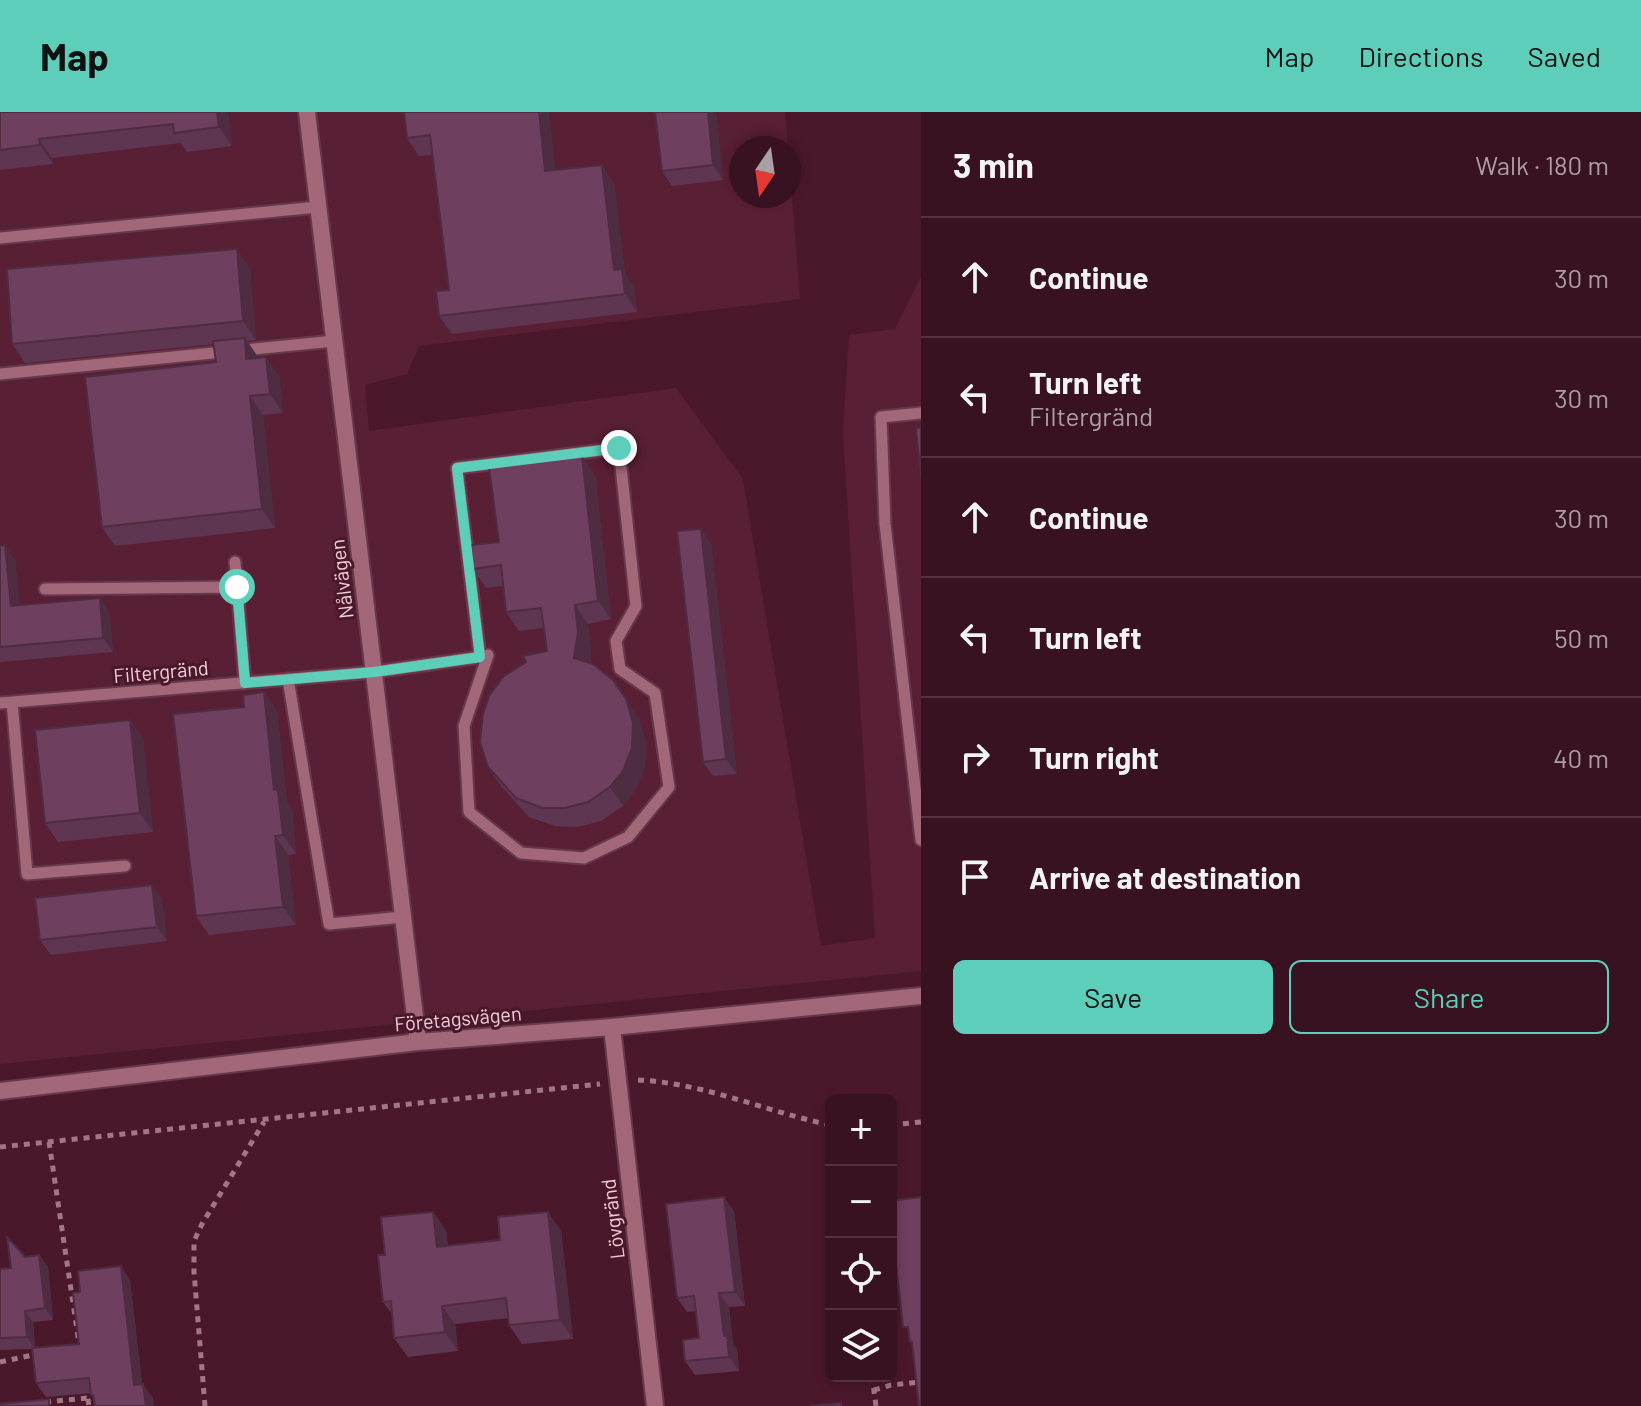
<!DOCTYPE html>
<meta charset="utf-8">
<style>
:root{--surface:#381220;--page:#3f1b29;--text:#f1f3f6;--muted:#ab9ea5;--line:#52323e;--accent:#5cceba}
body{margin:0;font-family:Barlow,sans-serif;background:var(--page);color:var(--text)}
.controls{position:absolute;right:24px;bottom:24px;display:grid;overflow:hidden;border-radius:12px;box-shadow:0 4px 12px #0003}
.controls button{width:72px;height:72px;display:grid;place-items:center;padding:0;border:0;border-bottom:2px solid var(--line);background:var(--surface);color:var(--text);font:40px sans-serif}
.compass{position:absolute;left:729px;top:24px;width:72px;height:72px;border-radius:50%;background:var(--surface);box-shadow:0 4px 12px #0003;rotate:193deg}
.stop{position:absolute;width:24px;height:24px;margin:-18px;border:6px solid #5cceba;border-radius:50%;background:#fff}
.stop.end{background:#5cceba;border-color:#fff;box-shadow:0 2px 8px #0008}
.list{margin:0;padding:0;list-style:none}
h2{display:flex;justify-content:space-between;align-items:center;height:104px;margin:0;padding:0 32px;font-size:34px}
h2 small{font-size:26px;font-weight:400;color:var(--muted)}
.list li{display:grid;grid-template-columns:52px 1fr auto;gap:24px;align-items:center;box-sizing:border-box;height:120px;padding:0 32px;border-top:2px solid var(--line)}
.list b{display:block;font-size:30px;white-space:nowrap}
.list p{margin:0;font-size:26px;white-space:nowrap;color:var(--muted)}
.list em{font-size:26px;font-style:normal;color:var(--muted)}
.actions{display:flex;gap:16px;padding:24px 32px}
.actions a{flex:1;padding:18px 0;border:2px solid var(--accent);border-radius:12px;text-align:center;font-size:28px;color:var(--accent)}
.actions .main{background:var(--accent);color:#111}
.icon{flex:none;width:44px;height:44px;fill:none;stroke:currentColor;stroke-width:2;stroke-linecap:round;stroke-linejoin:round}
.map{position:relative;flex:none;width:921px;height:1294px;overflow:hidden}
header{display:flex;align-items:center;gap:48px;box-sizing:border-box;height:112px;padding:0 40px;background:var(--accent);color:#111}
header strong{font-size:38px}
nav{display:flex;gap:44px;margin-inline-start:auto;font-size:28px}
main{display:flex}
aside{flex:1;background:var(--surface)}
.map>svg:first-child{display:block}
</style>
<header>
<strong>Map</strong>
<nav><a>Map</a><a>Directions</a><a>Saved</a></nav>
</header>
<main>
<div class="map">
<svg width="921" height="1294" viewBox="0 0 921 1294">
<rect width="100%" height="100%" fill="#4b182b"/>
<path fill="#591f34" d="M 0,0 L 785,0 L 788,36 L 741,36 L 741,84 L 789,84 L 789,47 L 800,187 L 419,234 L 407,262 L 365,273 L 369,319 L 676,276 L 743,367 L 821,834 L 875,826 L 843,321 L 849,223 L 895,217 L 921,165 L 921,859 L 0,952 Z"/>
<g fill="none" stroke-linecap="round" stroke-linejoin="round">
<g stroke="#65394a" stroke-width="15">
<path id="service" d="M 0,126 L 318,95
M 0,262 L 334,229
M 921,301 L 881,305 L 885,412 L 921,728
M 235,450 L 245,571
M 45,477 L 237,475
M 288,567 L 329,812 L 403,805
M 12,590 L 27,762 L 125,754
M 0,591 L 374,560 L 480,545 L 488,543 L 464,614 L 469,700 L 521,741 L 584,746 L 628,725 L 669,675 L 655,581 L 620,557 L 616,529 L 636,494 L 619,336 L 457,356 L 480,545"/>
</g>
<g stroke="#65394a" stroke-width="20">
<path id="minor" d="M 307,0 L 418,930
M 612,915 L 655,1294"/>
</g>
<g stroke="#65394a" stroke-width="20">
<path id="tertiary" d="M 0,979 L 418,930 L 612,915 L 921,884"/>
</g>
<path stroke="#a17785" stroke-width="5" stroke-dasharray="6 6" stroke-linecap="butt" d="M 638,968 C 705,971 766,1000 831,1013
M 891,1013 L 921,1010
M 49,1030 L 80,1238
M 0,1035 L 600,972
M 0,1250 L 38,1242
M 872,1264 L 876,1294
M 86,1275 L 89,1294
M 874,1278 L 891,1273 L 921,1270
M 45,1290 L 88,1286
M 205,1294 L 194,1160 L 194,1129 L 202,1112 L 264,1010"/>
<use href="#service" stroke="#a26779" stroke-width="11"/>
<use href="#minor" stroke="#a26779" stroke-width="16"/>
<use href="#tertiary" stroke="#a26779" stroke-width="16"/>
</g>
<path fill="#5f3652" d="M 0,0 L 228,0 L 232,34 L 187,40 L 181,31 L 52,46 L 53,52 L 0,58 Z
M 404,0 L 556,58 L 614,71 L 625,161 L 634,175 L 637,200 L 452,222 L 439,204 L 449,178 L 432,43 L 419,44 L 407,26 Z
M 655,0 L 716,0 L 723,68 L 672,74 L 662,59 Z
M 250,156 L 256,228 L 247,229 L 258,246 L 279,263 L 283,301 L 263,303 L 275,416 L 115,434 L 102,415 L 216,250 L 214,232 L 25,251 L 12,232 Z
M 595,363 L 611,507 L 588,512 L 591,539 L 590,551 L 639,606 L 646,630 L 645,655 L 636,677 L 623,694 L 601,709 L 578,715 L 555,714 L 529,705 L 501,674 L 488,655 L 547,539 L 544,516 L 519,519 L 506,500 L 503,474 L 486,476 L 473,457 L 499,430 Z
M 711,431 L 737,662 L 713,664 L 703,650 Z
M 0,434 L 15,447 L 19,493 L 100,486 L 109,499 L 113,540 L 0,550 Z
M 264,580 L 277,599 L 287,690 L 292,697 L 296,742 L 288,743 L 296,813 L 209,823 L 196,804 Z
M 130,608 L 143,627 L 153,720 L 58,730 L 45,711 Z
M 152,773 L 162,787 L 167,829 L 51,843 L 40,828 Z
M 734,1099 L 745,1194 L 729,1195 L 733,1232 L 737,1237 L 739,1259 L 695,1263 L 685,1249 L 699,1226 L 696,1199 L 687,1200 L 677,1186 Z
M 433,1100 L 446,1119 L 448,1134 L 500,1128 L 561,1119 L 573,1227 L 522,1232 L 509,1213 L 509,1206 L 455,1212 L 458,1239 L 408,1245 L 394,1226 L 392,1202 L 383,1190 L 385,1143 Z
M 39,1143 L 48,1155 L 53,1208 L 33,1210 L 35,1235 L 79,1232 L 80,1180 L 130,1168 L 142,1272 L 153,1286 L 94,1287 L 91,1281 L 46,1285 L 36,1271 L 32,1237 L 0,1238 L 0,1157 L 11,1156 L 25,1145 Z"/>
<path fill="#4e2c42" d="M 217,0 L 228,0 L 232,34 L 219,15 Z
M 539,0 L 549,0 L 558,77 L 545,59 Z
M 708,0 L 716,0 L 723,68 L 713,53 Z
M 39,27 L 52,46 L 53,52 L 40,33 Z
M 602,53 L 614,71 L 625,161 L 634,175 L 637,200 L 625,182 L 614,158 Z
M 237,137 L 250,156 L 256,228 L 243,209 Z
M 245,226 L 258,245 L 246,247 Z
M 266,245 L 279,263 L 283,301 L 270,282 Z
M 250,284 L 263,303 L 275,416 L 262,397 Z
M 582,344 L 595,363 L 611,507 L 598,489 Z
M 701,417 L 711,431 L 737,662 L 726,647 Z
M 5,433 L 15,447 L 21,507 L 11,494 Z
M 100,486 L 109,499 L 113,540 L 103,526 Z
M 575,493 L 588,512 L 591,539 L 587,564 L 574,546 Z
M 613,568 L 639,606 L 646,630 L 645,655 L 636,677 L 623,694 L 610,675 Z
M 264,580 L 277,599 L 287,690 L 292,697 L 296,742 L 283,723 L 274,678 Z
M 130,608 L 143,627 L 153,720 L 140,701 Z
M 275,724 L 288,743 L 296,813 L 283,795 Z
M 152,773 L 162,787 L 167,829 L 157,815 Z
M 724,1085 L 734,1099 L 745,1194 L 735,1180 Z
M 433,1100 L 446,1119 L 450,1154 L 437,1135 Z
M 548,1100 L 561,1119 L 573,1227 L 560,1208 Z
M 39,1143 L 48,1155 L 53,1208 L 45,1196 Z
M 121,1154 L 130,1168 L 144,1288 L 134,1273 Z
M 719,1181 L 729,1195 L 733,1232 L 737,1237 L 739,1259 L 729,1245 L 724,1224 Z
M 442,1194 L 455,1212 L 458,1239 L 445,1220 Z
M 25,1199 L 33,1210 L 35,1237 L 27,1225 Z
M 143,1272 L 153,1286 L 154,1294 L 146,1294 Z"/>
<path fill="#6f3f5f" stroke="#4e2c42" stroke-width="2" d="M 0,0 L 217,0 L 219,15 L 174,21 L 173,12 L 39,27 L 40,33 L 0,38 Z
M 404,0 L 539,0 L 545,59 L 602,53 L 614,158 L 622,157 L 625,182 L 439,204 L 436,179 L 449,178 L 430,23 L 407,26 Z
M 655,0 L 708,0 L 713,53 L 662,59 Z
M 237,137 L 243,209 L 12,232 L 7,157 Z
M 245,226 L 246,247 L 266,245 L 270,282 L 250,284 L 262,397 L 102,415 L 85,265 L 216,250 L 213,229 Z
M 916,316 L 921,316 L 921,366 Z
M 582,344 L 598,489 L 575,493 L 578,520 L 574,546 L 593,552 L 613,568 L 626,587 L 633,611 L 632,636 L 623,659 L 610,675 L 588,690 L 565,696 L 542,696 L 516,686 L 488,655 L 480,630 L 483,602 L 489,584 L 504,564 L 526,550 L 523,544 L 547,539 L 541,496 L 506,500 L 501,453 L 473,457 L 471,433 L 499,430 L 489,355 Z
M 701,417 L 726,647 L 703,650 L 677,419 Z
M 5,433 L 11,494 L 100,486 L 103,526 L 0,535 L 0,434 Z
M 264,580 L 274,678 L 278,678 L 283,723 L 275,724 L 283,795 L 196,804 L 173,602 L 244,595 L 243,583 Z
M 130,608 L 140,701 L 45,711 L 35,618 Z
M 152,773 L 157,815 L 40,828 L 35,786 Z
M 724,1085 L 735,1180 L 719,1181 L 724,1224 L 727,1223 L 729,1245 L 685,1249 L 683,1228 L 699,1226 L 694,1184 L 677,1186 L 666,1092 Z
M 921,1085 L 921,1294 L 919,1294 L 912,1230 L 910,1230 L 908,1215 L 903,1215 L 891,1104 L 891,1089 Z
M 433,1100 L 437,1135 L 500,1128 L 498,1105 L 548,1100 L 560,1208 L 509,1213 L 506,1186 L 442,1194 L 445,1220 L 394,1226 L 391,1189 L 383,1190 L 378,1143 L 385,1143 L 381,1105 Z
M 7,1125 L 25,1145 L 39,1143 L 45,1196 L 25,1199 L 27,1225 L 0,1226 L 0,1157 L 11,1156 Z
M 121,1154 L 134,1273 L 143,1272 L 146,1294 L 95,1294 L 93,1283 L 91,1283 L 89,1266 L 36,1271 L 32,1236 L 79,1232 L 73,1181 L 80,1180 L 78,1159 Z
M 49,1287 L 49,1294 L 0,1294 L 0,1292 Z
M 841,1291 L 841,1294 L 810,1294 Z"/>
<g fill="none" stroke-linecap="round" stroke-linejoin="round">
<path stroke="#5cceba" stroke-width="10" d="M 237,475 L 245,571 L 374,560 L 480,545 L 457,356 L 619,336"/>
</g>
<g text-anchor="middle" stroke-width="6" stroke-linejoin="round" paint-order="stroke">
<g font-size="20" fill="#efcdd6" stroke="#4b182b">
<text transform="translate(342 467) rotate(-97)" y="7">Nålvägen</text>
<text transform="translate(161 560) rotate(-5)" y="7">Filtergränd</text>
<text transform="translate(458 907) rotate(-5)" y="7">Företagsvägen</text>
<text transform="translate(613 1107) rotate(-97)" y="7">Lövgränd</text>
</g>
</g>
</svg>
<div class="controls">
<button>+</button>
<button>−</button>
<button><svg class="icon" aria-label="locate" viewBox="0 0 24 24"><circle cx="12" cy="12" r="6"/><path d="M12 2v4M12 18v4M2 12h4M18 12h4"/></svg></button>
<button><svg class="icon" aria-label="layers" viewBox="0 0 24 24"><path d="M12 4l9 5-9 5-9-5zM3 14l9 5 9-5"/></svg></button>
</div>
<svg class="compass" viewBox="-18 -18 36 36"><path d="M0-13l5 13h-10z" fill="#e53935"/><path d="M0 13l5-13h-10z" fill="#ab9ea5"/></svg>
<div class="stop" style="left:237px;top:475px"></div>
<div class="stop end" style="left:619px;top:336px"></div>
</div>
<aside>
<h2>3 min<small>Walk · 180 m</small></h2>
<ul class="list">
<li><svg class="icon" aria-label="ahead" viewBox="0 0 24 24"><path d="M12 20V5M6 11l6-6 6 6"/></svg><div><b>Continue</b></div><em>30 m</em></li>
<li><svg class="icon" aria-label="left" viewBox="0 0 24 24"><path d="M17 20v-9H6M10 6l-5 5 5 5"/></svg><div><b>Turn left</b><p>Filtergränd</p></div><em>30 m</em></li>
<li><svg class="icon" aria-label="ahead" viewBox="0 0 24 24"><path d="M12 20V5M6 11l6-6 6 6"/></svg><div><b>Continue</b></div><em>30 m</em></li>
<li><svg class="icon" aria-label="left" viewBox="0 0 24 24"><path d="M17 20v-9H6M10 6l-5 5 5 5"/></svg><div><b>Turn left</b></div><em>50 m</em></li>
<li><svg class="icon" aria-label="right" viewBox="0 0 24 24"><path d="M7 20v-9h11M14 6l5 5-5 5"/></svg><div><b>Turn right</b></div><em>40 m</em></li>
<li><svg class="icon" aria-label="arrive" viewBox="0 0 24 24"><path d="M6 21V4h12l-3 4 3 4H6"/></svg><div><b>Arrive at destination</b></div></li>
</ul>
<div class="actions"><a class="main">Save</a><a>Share</a></div>
</aside>
</main>
